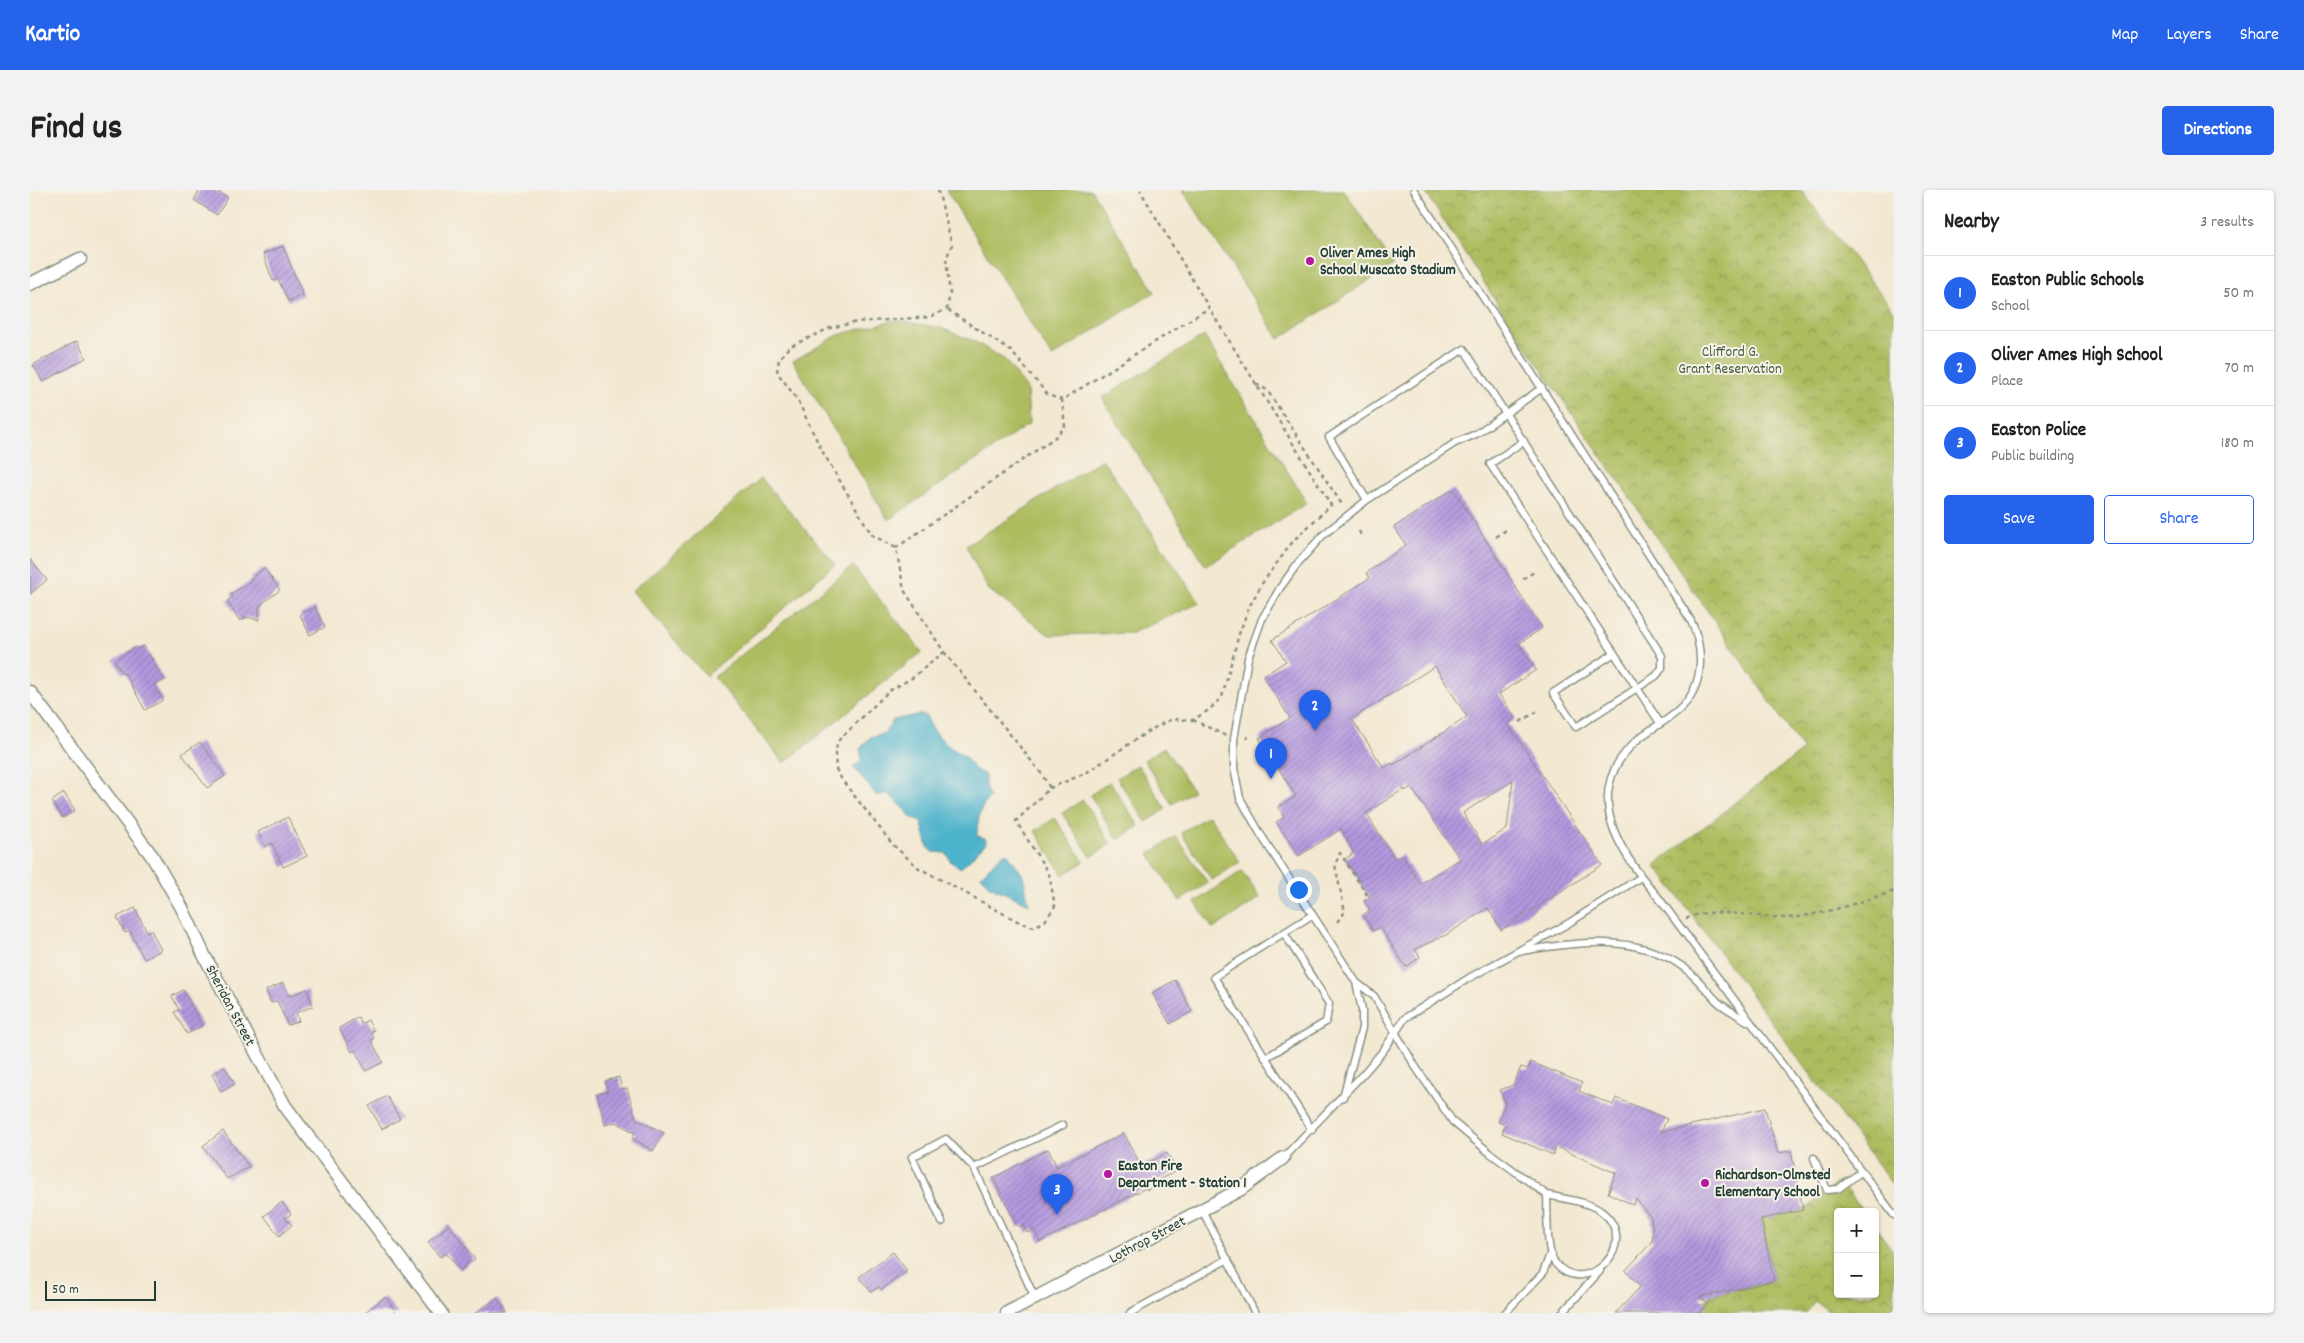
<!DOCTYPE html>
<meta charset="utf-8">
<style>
:root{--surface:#fff;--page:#f2f2f2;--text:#222;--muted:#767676;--line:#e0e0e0;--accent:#2563eb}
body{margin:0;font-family:Dekko,sans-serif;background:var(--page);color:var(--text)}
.controls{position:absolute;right:15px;bottom:15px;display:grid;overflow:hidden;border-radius:5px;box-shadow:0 1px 4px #0004}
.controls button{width:45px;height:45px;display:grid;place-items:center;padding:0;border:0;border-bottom:1px solid var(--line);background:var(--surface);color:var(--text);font:25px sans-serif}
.scale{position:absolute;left:15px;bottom:12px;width:111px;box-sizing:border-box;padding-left:5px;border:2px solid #1f3d34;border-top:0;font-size:14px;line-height:18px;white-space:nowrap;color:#1f3d34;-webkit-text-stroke:4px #f7f3e8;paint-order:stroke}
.you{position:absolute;left:1268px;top:699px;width:18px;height:18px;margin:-12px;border:4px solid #fff;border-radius:50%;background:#1a73e8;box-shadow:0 0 0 8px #1a73e833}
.badge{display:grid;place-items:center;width:32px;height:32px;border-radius:50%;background:var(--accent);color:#fff;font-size:16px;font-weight:700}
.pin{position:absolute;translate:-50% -41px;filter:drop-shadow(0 1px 2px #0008)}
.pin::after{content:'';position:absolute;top:26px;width:18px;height:15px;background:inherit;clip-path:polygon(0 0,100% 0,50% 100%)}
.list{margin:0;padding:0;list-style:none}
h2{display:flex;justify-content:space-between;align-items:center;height:65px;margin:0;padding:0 20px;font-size:21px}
h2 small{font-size:16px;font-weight:400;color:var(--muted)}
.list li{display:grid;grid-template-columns:32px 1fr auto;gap:15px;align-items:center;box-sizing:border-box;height:75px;padding:0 20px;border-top:1px solid var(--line)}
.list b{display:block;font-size:19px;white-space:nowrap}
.list p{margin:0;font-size:16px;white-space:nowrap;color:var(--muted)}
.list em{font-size:16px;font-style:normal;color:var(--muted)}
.actions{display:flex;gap:10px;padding:15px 20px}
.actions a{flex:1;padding:11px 0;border:1px solid var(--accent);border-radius:5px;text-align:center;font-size:18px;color:var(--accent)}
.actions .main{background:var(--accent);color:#fff}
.map{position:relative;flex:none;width:1864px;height:1123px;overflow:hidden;border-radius:5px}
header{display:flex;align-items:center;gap:30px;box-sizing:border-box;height:70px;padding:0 25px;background:var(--accent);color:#fff}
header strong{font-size:24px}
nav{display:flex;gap:28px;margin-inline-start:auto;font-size:18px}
.intro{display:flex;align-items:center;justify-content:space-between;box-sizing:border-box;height:120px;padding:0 30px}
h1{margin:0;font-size:35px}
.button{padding:12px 22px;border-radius:5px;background:var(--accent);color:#fff;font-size:18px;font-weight:700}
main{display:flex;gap:30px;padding:0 30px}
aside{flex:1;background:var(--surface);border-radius:5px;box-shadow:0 1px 4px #0004}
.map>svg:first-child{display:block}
</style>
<header>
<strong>Kartio</strong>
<nav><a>Map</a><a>Layers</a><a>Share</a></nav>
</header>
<div class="intro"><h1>Find us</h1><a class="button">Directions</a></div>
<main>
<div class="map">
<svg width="1864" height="1123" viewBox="0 0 1864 1123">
<defs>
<pattern id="park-crowns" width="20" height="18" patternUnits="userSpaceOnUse" patternTransform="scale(1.25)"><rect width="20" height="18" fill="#adbc5f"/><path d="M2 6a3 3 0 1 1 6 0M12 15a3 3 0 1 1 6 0" fill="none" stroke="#8c9a4f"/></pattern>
<pattern id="building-hatch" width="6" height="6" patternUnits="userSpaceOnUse" patternTransform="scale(1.25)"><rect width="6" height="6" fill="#b498e0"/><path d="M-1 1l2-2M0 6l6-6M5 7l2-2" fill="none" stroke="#927db6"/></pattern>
</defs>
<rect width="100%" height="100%" fill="#f7f3e8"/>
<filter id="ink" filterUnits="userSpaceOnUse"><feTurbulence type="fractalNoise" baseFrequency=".02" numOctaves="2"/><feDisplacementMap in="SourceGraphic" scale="10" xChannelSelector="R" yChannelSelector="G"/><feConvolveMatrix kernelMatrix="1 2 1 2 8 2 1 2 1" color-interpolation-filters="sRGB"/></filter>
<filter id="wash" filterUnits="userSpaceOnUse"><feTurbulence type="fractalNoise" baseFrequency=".0096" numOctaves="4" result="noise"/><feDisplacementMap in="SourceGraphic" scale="20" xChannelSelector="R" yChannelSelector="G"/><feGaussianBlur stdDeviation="1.12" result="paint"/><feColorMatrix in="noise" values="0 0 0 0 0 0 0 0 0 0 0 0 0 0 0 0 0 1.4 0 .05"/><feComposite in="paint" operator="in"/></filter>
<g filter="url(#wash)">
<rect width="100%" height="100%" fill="#f3e8d1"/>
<path fill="url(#park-crowns)" stroke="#667c4a" d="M 1394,0 L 1771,0 L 1864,121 L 1864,997 L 1625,675 L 1773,560 L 1482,136 Z
M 1810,991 L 1834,1022 L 1808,1022 L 1808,1104 L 1845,1104 L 1845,1037 L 1864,1062 L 1864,1123 L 1801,1123 L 1785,1111 L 1775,1123 L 1675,1123 L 1672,1120 L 1674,1111 L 1679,1106 L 1744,1091 L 1731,1029 L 1777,1018 Z"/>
<path fill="#adbc5f" stroke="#667c4a" d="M 916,0 L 1061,0 L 1125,102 L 1022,167 Z
M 1153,0 L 1314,0 L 1363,75 L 1249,149 Z
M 865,130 L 911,138 L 944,151 L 975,170 L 997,199 L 999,234 L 858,330 L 763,171 L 808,145 Z
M 1174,146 L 1277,313 L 1176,376 L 1072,208 Z
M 1072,269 L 1170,413 L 1102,443 L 1019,445 L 958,399 L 936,356 Z
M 731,288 L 805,374 L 676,486 L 602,401 Z
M 823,376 L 892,462 L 754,573 L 684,487 Z
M 1134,557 L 1163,601 L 1142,614 L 1114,570 Z
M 1108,575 L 1136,619 L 1116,632 L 1087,588 Z
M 1080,592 L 1109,636 L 1088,650 L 1060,605 Z
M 1053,610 L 1081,654 L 1061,667 L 1032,623 Z
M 1179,625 L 1210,672 L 1182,690 L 1151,643 Z
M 1025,628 L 1054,672 L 1033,685 L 1005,641 Z
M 1146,646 L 1178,693 L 1150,711 L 1119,664 Z
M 1212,681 L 1230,708 L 1183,739 L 1165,712 Z"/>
<path fill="#4db2cc" stroke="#367880" d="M 890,524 L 896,526 L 903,540 L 917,555 L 935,567 L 943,578 L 955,585 L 955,597 L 960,608 C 950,615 947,633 947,646 L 955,648 L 957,652 L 931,678 L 921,672 L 916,663 L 902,662 L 898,657 L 891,631 L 880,627 L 876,620 L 857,603 L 847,606 L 823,577 L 832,570 L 830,559 L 840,547 L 855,543 L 863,530 Z
M 974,663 L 978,664 L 993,685 L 999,714 L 959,696 L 951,685 Z"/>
<g id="blocks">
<path fill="url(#building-hatch)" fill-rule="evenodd" d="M 170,0 L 185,0 L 198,8 L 187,25 L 164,10 Z
M 253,56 L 273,105 L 258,111 L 248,89 L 243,91 L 233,64 Z
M 47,151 L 56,168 L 13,192 L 3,175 Z
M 1423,299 L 1512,438 L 1489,454 L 1506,480 L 1469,504 L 1486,529 L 1478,534 L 1572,675 L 1471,740 L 1458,718 L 1416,745 L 1385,759 L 1390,767 L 1376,777 L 1350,737 L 1343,741 L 1333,725 L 1340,720 L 1334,711 L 1340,707 L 1315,669 L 1324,663 L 1311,639 L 1269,666 L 1246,632 L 1254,627 L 1248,617 L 1266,606 L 1229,548 L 1260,528 L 1233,486 L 1256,471 L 1242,450 L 1340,388 L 1336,383 L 1376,355 L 1364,337 ZM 1405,476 L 1437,527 L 1382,563 L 1363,575 L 1362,573 L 1354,578 L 1322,529 ZM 1483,590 L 1477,639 L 1452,654 L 1433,623 ZM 1381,597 L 1430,669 L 1390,694 L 1372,665 L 1365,669 L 1336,623 L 1374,599 L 1375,601 Z
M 0,369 L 17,390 L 0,404 Z
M 234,378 L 250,400 L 229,416 L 229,430 L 217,427 L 210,431 L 197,411 L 203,407 L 201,404 L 222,390 L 221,388 Z
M 285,417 L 295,437 L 280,445 L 270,425 Z
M 114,456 L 134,490 L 124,495 L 133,510 L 115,520 L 95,483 L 92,484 L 84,470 L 106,457 L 108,459 Z
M 170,552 L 195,586 L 177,598 L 152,564 Z
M 34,603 L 45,620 L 33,628 L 22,611 Z
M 258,627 L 277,666 L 253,677 L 242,653 L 235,657 L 228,642 Z
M 105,718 L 117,742 L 121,740 L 131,760 L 114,769 L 100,741 L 95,743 L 87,727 Z
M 1145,790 L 1162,821 L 1140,834 L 1122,803 Z
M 253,793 L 259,806 L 277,799 L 283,816 L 266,823 L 269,831 L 258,835 L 247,811 L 241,813 L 236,800 Z
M 153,800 L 172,836 L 157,844 L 144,822 L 149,820 L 142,806 Z
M 328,827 L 331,834 L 338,830 L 344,841 L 341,842 L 344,849 L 341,850 L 353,872 L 336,881 L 325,860 L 322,862 L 309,838 Z
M 1501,872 L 1552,893 L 1549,901 L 1583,915 L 1586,908 L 1637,929 L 1631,942 L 1735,918 L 1748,963 L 1761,961 L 1773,1020 L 1731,1029 L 1744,1091 L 1670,1107 L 1678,1114 L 1669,1123 L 1586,1123 L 1611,1096 L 1595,1081 L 1622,1052 L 1623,1042 L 1621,1028 L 1606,1009 L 1603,1015 L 1578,1003 L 1586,983 L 1526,957 L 1523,965 L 1472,943 L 1475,935 L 1468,932 L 1475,913 L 1470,900 L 1483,895 L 1491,877 L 1498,879 Z
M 195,877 L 205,894 L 191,902 L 182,884 Z
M 589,887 L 592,899 L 597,898 L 606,929 L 634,943 L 623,961 L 602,948 L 605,943 L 586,932 L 575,935 L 567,904 L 578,901 L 575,891 Z
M 357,906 L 370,929 L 352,939 L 339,916 Z
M 193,941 L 219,977 L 197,989 L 173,956 Z
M 1094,943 L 1111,976 L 1137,963 L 1147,981 L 1128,990 L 1130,994 L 1117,1000 L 1116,998 L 1010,1052 L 1004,1039 L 997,1043 L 993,1035 L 988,1037 L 963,988 L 1018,959 L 1027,977 Z
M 252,1012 L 261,1024 L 255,1028 L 262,1035 L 249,1046 L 234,1026 Z
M 419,1035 L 445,1069 L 430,1080 L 416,1063 L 410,1067 L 398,1052 Z
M 863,1062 L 877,1081 L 851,1100 L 849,1097 L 841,1102 L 829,1087 Z
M 355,1107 L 367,1123 L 334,1123 Z
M 467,1108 L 477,1123 L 445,1123 Z"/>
</g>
</g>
<g filter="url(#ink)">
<use href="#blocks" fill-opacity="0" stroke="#899282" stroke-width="1"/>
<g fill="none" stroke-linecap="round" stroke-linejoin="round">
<g stroke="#899282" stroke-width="9">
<path id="service" d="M 1384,0 L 1660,429 C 1674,457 1675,493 1652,517 C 1639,531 1620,538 1606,551 C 1550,603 1588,661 1628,707 L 1864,1025
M 1494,251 L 1460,274 L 1630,533
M 1337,310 L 1299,247 L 1434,159 L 1632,466 L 1632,478 L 1626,486 L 1546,537 L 1523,503 L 1583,464
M 1492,761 C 1545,752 1606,743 1653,777 C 1667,787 1676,800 1688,812 C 1696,819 1708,825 1717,831
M 1326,792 L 1344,806 L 1385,876 L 1423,932 L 1460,963 L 1517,1005 C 1518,1021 1515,1060 1525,1073 C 1555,1110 1613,1054 1572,1022 C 1558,1011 1534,1009 1517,1005
M 1235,868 L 1296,832 L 1299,814 L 1254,743
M 1313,907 L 1332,838 L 1332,820 L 1326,792 L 1231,645 L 1210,608 L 1204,578 L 1204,549 L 1218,468 L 1232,429 L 1250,398 L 1268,373 L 1293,345 L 1337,310 L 1425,253 L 1446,244 L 1512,198
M 1282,940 L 1184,787 L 1282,725
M 1253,968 L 1334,883 L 1353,861 L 1375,828 L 1439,788 L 1539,733 L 1611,687
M 1784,968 L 1797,1000 L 1808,999 L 1832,981
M 1172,1020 L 1225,1123
M 912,1032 L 882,967 L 916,949 L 944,978
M 1005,1108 L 944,978 L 1033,935
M 1100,1123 L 1198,1069
M 1475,1123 L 1513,1083 L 1520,1064
M 1532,1123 L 1570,1081"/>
</g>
<g stroke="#899282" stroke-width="15">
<path id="minor" d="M 0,94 L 50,69
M 0,502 L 122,666 L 152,718 L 174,765 L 255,916 L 411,1123
M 977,1123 L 1211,999 L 1253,968"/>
</g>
<path stroke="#899282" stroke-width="2.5" stroke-dasharray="4 4" stroke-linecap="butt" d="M 908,0 L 922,55 L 916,69 L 920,104 L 917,119 L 900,127 L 827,132 L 800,138 L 759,157 L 749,169 L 747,182 L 767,209 L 791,259 L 842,345 L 866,358 L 874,400 L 914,462 L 882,488 L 859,501 L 808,551 L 805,564 L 806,579 L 812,590 L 863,655 L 889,678 L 991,733 L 1004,737 L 1015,731 L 1025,716 L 1019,684 L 986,631 L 1020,598 L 1056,583 L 1120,540 L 1142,529 L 1163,530 L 1179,520 L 1192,507 L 1209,444 L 1219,417 L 1233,392 L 1264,350 L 1301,315 L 1179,118 L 1110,0
M 918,120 L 981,161 L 1018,205 L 1032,210 L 1179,118
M 1226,194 L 1237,200 L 1313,316
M 1329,341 L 1331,345
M 1466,347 L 1476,340
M 866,358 L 1024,248 L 1035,237 L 1032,210
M 1493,389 L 1504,382
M 914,462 L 1011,583 L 1020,598
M 1163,530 L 1196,546
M 1490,532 L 1508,521
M 1217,549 L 1218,546
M 1656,729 C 1681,714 1735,731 1767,727 C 1801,722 1831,712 1864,701
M 1307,732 L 1315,722 L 1305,675 L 1310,663 L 1339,708"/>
<use href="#service" stroke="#fff" stroke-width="6"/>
<use href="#minor" stroke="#fff" stroke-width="12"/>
</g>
</g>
<g fill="#b5179e" stroke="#f7f3e8" stroke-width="2">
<circle cx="1280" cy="71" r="5"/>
<circle cx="1078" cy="984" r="5"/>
<circle cx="1675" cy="993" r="5"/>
</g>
<g text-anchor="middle" stroke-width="4" stroke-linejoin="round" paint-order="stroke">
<g font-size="15" font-weight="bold" fill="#1f3d34" stroke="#f7f3e8" text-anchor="start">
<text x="1290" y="67">Oliver Ames High<tspan x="1290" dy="17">School Muscato Stadium</tspan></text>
<text x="1088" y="980">Easton Fire<tspan x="1088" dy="17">Department - Station 1</tspan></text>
<text x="1685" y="989">Richardson-Olmsted<tspan x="1685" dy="17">Elementary School</tspan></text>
</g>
<g font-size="15" fill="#425d3f" stroke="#f7f3e8">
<text x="1700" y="166">Clifford G.<tspan x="1700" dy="17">Grant Reservation</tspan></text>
</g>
<g font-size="15" fill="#1f3d34" stroke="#f7f3e8">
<text transform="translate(201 815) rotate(62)" y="5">Sheridan Street</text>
<text transform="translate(1117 1049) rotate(-28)" y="5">Lothrop Street</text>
</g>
</g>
</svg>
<div class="controls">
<button>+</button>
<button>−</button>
</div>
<div class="scale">50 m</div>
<div class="you"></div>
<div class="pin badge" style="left:1241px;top:589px">1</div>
<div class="pin badge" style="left:1285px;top:541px">2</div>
<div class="pin badge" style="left:1027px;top:1025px">3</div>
</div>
<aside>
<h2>Nearby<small>3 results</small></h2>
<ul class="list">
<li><span class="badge">1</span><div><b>Easton Public Schools</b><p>School</p></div><em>50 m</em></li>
<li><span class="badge">2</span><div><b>Oliver Ames High School</b><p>Place</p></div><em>70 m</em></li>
<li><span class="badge">3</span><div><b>Easton Police</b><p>Public building</p></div><em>180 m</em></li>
</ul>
<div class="actions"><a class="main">Save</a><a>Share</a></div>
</aside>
</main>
